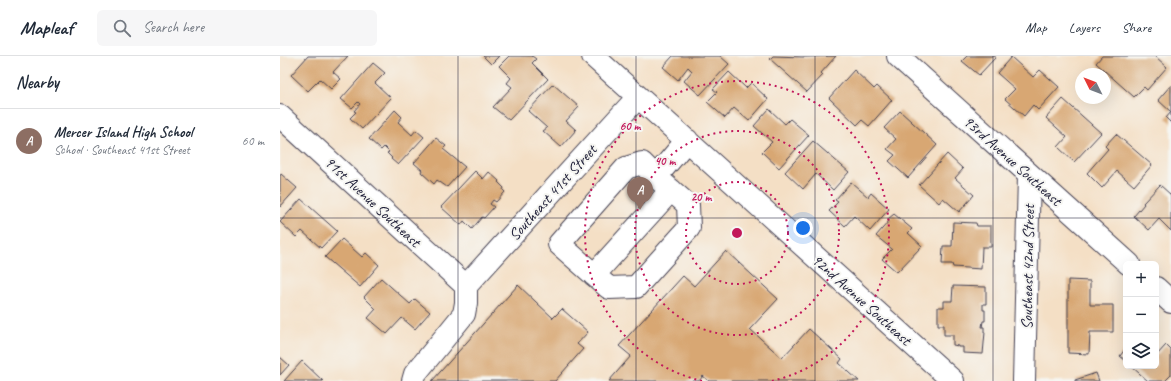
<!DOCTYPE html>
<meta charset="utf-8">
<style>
:root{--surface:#fff;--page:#f6f6f7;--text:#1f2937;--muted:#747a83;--line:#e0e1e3;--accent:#2563eb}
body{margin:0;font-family:Caveat,sans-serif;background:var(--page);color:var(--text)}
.controls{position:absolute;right:12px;bottom:12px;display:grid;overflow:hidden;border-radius:6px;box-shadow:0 4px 16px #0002}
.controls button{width:36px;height:36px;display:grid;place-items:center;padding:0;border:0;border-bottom:1px solid var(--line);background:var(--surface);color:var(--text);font:20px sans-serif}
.compass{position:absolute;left:795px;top:12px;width:36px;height:36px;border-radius:50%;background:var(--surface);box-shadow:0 4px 16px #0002;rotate:312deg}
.you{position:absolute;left:523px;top:172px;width:14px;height:14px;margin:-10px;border:3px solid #fff;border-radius:50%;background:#1a73e8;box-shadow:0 0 0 6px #1a73e833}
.badge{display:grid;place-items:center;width:26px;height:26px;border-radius:50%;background:var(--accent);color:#fff;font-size:13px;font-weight:700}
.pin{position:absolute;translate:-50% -33px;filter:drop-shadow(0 1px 2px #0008)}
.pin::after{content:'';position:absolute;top:21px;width:14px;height:12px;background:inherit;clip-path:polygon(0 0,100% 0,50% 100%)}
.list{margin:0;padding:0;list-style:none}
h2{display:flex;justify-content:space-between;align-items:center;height:52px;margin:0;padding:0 16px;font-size:17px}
h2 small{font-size:13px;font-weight:400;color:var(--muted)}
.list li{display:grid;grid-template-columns:26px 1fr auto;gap:12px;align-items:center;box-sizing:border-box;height:64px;padding:0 16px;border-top:1px solid var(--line)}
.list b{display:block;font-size:15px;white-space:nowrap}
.list p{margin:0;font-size:13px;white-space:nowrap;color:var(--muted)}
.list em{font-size:13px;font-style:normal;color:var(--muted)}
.icon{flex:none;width:22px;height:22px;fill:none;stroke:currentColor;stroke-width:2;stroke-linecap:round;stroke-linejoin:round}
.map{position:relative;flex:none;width:891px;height:325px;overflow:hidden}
header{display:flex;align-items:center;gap:24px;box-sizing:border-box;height:56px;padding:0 20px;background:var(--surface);border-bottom:1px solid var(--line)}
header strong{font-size:19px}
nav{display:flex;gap:22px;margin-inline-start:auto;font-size:14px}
.search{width:280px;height:36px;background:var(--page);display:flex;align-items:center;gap:10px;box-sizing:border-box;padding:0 14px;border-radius:6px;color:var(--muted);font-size:15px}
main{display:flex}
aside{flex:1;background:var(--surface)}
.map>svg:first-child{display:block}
</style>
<header>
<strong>Mapleaf</strong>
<div class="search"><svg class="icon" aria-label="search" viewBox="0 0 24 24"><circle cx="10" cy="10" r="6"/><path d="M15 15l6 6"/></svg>Search here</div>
<nav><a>Map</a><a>Layers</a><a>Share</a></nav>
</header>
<main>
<aside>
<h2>Nearby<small></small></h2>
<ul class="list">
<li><span class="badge" style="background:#8d6e63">A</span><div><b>Mercer Island High School</b><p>School · Southeast 41st Street</p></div><em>60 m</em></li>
</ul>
</aside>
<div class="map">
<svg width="891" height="325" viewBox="0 0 891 325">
<rect width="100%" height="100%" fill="#f6f6f2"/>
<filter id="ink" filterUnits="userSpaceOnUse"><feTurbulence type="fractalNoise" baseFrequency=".025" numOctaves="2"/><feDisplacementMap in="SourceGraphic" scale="8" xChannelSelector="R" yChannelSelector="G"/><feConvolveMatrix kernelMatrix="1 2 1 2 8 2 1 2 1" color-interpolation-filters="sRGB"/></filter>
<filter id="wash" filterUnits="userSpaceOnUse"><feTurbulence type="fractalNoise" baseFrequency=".012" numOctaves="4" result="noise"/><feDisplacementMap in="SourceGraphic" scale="16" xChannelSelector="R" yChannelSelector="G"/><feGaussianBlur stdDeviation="0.9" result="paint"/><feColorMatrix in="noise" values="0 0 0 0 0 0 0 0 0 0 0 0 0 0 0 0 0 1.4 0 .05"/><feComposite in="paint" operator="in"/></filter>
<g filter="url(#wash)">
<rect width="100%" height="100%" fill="#f4dfc5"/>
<g id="blocks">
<path fill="#d8a773" d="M 28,0 L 68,0 L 53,16 L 61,23 L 51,33 L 40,23 L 28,35 L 11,19 Z
M 203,0 L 219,0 L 211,8 Z
M 229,0 L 252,0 L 256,3 L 252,7 L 268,23 L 229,64 L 213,51 L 232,31 L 227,27 L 231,22 L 219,10 Z
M 393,0 L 440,0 L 449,8 L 420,39 L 404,25 L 412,15 L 408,11 L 398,24 L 383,11 Z
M 493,0 L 524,1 L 556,0 L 541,17 L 543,19 L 527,36 L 490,3 Z
M 687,0 L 715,0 L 715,2 L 699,19 L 682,5 Z
M 822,0 L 875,0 L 887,11 L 867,34 L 864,31 L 854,41 L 816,7 Z
M 731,1 L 753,21 L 760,14 L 779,31 L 758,54 L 753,49 L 744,60 L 725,43 L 735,33 L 717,17 Z
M 93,7 L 105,17 L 95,27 L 111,42 L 82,73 L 70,62 L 76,56 L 74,55 L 80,48 L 78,46 L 72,52 L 61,43 Z
M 574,14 L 594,33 L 597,30 L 612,44 L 589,70 L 582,64 L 577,69 L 549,42 Z
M 449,16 L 466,32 L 471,27 L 488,43 L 469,65 L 454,52 L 445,62 L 427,46 L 437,36 L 433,33 Z
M 273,28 L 299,51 L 286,65 L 296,74 L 281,91 L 263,75 L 267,72 L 248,55 Z
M 891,29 L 891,56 L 878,44 Z
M 783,43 L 821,77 L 794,106 L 778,91 L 787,81 L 766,62 Z
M 489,53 L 505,68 L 510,63 L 529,79 L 499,112 L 482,96 L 492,86 L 474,70 Z
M 115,54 L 122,61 L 118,66 L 132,79 L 136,74 L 144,81 L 118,109 L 111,103 L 112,102 L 107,97 L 109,96 L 104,91 L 101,94 L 89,83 Z
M 620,55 L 657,89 L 628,122 L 609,105 L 615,99 L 607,93 L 616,83 L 604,72 Z
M 891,56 L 891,67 L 886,62 Z
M 836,78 L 872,109 L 854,130 L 837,115 L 822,132 L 807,117 L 828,93 L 825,90 Z
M 156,82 L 166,90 L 163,93 L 185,111 L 167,131 L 157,124 L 154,128 L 141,116 L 142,114 L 134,107 Z
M 533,85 L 569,116 L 553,134 L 536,118 L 523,133 L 505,116 Z
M 667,98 L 683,113 L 675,122 L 694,139 L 679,156 L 663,142 L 659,147 L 639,129 Z
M 195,115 L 203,123 L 209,116 L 219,125 L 218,126 L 224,132 L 223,134 L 225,136 L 216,146 L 213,144 L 210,148 L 214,151 L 204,162 L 202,161 L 192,173 L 184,165 L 181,169 L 161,151 Z
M 1,118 L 17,132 L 0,151 L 0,120 Z
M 571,126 L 588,141 L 591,137 L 609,153 L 590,175 L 574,160 L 565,170 L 549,155 L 558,146 L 555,144 Z
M 880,129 L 891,139 L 891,175 L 879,163 L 869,174 L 854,160 L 864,148 L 863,147 Z
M 21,143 L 57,175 L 41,192 L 22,175 L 16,181 L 0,166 Z
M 614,158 L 632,173 L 628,177 L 642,190 L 617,216 L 602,203 L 612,193 L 596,180 L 609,165 L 608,163 Z
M 673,166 L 696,167 L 697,170 L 711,170 L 711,191 L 702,191 L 701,213 L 673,211 L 672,208 L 662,208 L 663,190 L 672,190 Z
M 62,183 L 82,201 L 86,197 L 99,209 L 80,231 L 45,201 Z
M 446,195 L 498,243 L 470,273 L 502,302 L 529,273 L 562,303 L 559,307 L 579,325 L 429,325 L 423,320 L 419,325 L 329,325 L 351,300 L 339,290 L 403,220 L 414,230 Z
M 101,222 L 130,248 L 135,243 L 150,256 L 135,273 L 122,262 L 107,278 L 88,262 L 96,253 L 84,241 Z
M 788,224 L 810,225 L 810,249 L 833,249 L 833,276 L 810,276 L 809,298 L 788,297 Z
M 238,229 L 273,262 L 282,253 L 308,276 L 297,288 L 303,293 L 275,325 L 152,325 Z
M 673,230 L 706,231 L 706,248 L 703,248 L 703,254 L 705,254 L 705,265 L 703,265 L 702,271 L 704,271 L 704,276 L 705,276 L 703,298 L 683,297 L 683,291 L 678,291 L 678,290 L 673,289 L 673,279 L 664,279 L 664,269 L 658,269 L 658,251 L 664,251 L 664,245 L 672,245 Z
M 886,289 L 891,294 L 891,319 L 885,325 L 868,325 L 851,310 L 876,310 L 876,300 Z
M 846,292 L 846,305 L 840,300 Z
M 0,301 L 9,309 L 0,319 Z
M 22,305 L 43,325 L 4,325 Z
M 816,317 L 819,325 L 795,325 L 795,324 Z"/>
</g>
</g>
<g filter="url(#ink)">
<use href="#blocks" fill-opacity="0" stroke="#423e50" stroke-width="1"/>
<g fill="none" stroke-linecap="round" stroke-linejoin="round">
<g stroke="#423e50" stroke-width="24">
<path id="minor" d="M 313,0 L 673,325
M 618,0 L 849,208
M 0,60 L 186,230
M 376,121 L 408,149 L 409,172 L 356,231 L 329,232 L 279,188 L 346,112 L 362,107 L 376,121 L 407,84
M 314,219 L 391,134
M 186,230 L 358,41
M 876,232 L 891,246
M 133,325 L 135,318 L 184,258 L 186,247 L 186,230
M 744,325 L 749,119"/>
</g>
<use href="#minor" stroke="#fff" stroke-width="22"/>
</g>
</g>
<path fill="none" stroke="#22223b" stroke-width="1" stroke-opacity="0.55" d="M 178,0 L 178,325M 356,0 L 356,325M 535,0 L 535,325M 713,0 L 713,325M 0,162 L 891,162"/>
<g fill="none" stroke="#c2185b" stroke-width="2" stroke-dasharray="2 4">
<circle cx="457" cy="177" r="51"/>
<circle cx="457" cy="177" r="102"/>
<path d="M422 325A152 152 0 1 1 492 325"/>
</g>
<g text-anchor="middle" stroke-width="4" stroke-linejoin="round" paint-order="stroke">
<g font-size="16" fill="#22223b" stroke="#f6f6f2">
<text transform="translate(733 104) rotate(42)" y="6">93rd Avenue Southeast</text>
<text transform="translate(272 136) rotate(-48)" y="6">Southeast 41st Street</text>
<text transform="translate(93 145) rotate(43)" y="6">91st Avenue Southeast</text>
<text transform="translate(747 211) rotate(-89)" y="6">Southeast 42nd Street</text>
<text transform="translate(582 243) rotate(42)" y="6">92nd Avenue Southeast</text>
</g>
</g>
<circle cx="457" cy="177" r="6" fill="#c2185b" stroke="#f6f6f2" stroke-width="2"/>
<g font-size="12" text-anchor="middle" font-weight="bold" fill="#c2185b" stroke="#f6f6f2" stroke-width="4" stroke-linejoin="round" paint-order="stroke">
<text x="350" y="74">60 m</text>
<text x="385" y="109">40 m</text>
<text x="421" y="145">20 m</text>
</g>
</svg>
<div class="controls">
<button>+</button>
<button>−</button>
<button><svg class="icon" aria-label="layers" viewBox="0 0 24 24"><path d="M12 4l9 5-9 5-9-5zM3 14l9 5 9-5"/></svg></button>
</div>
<svg class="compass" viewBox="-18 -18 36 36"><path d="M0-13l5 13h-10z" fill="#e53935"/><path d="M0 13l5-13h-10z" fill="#747a83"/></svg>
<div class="you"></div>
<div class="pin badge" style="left:360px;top:154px;background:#8d6e63">A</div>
</div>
</main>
